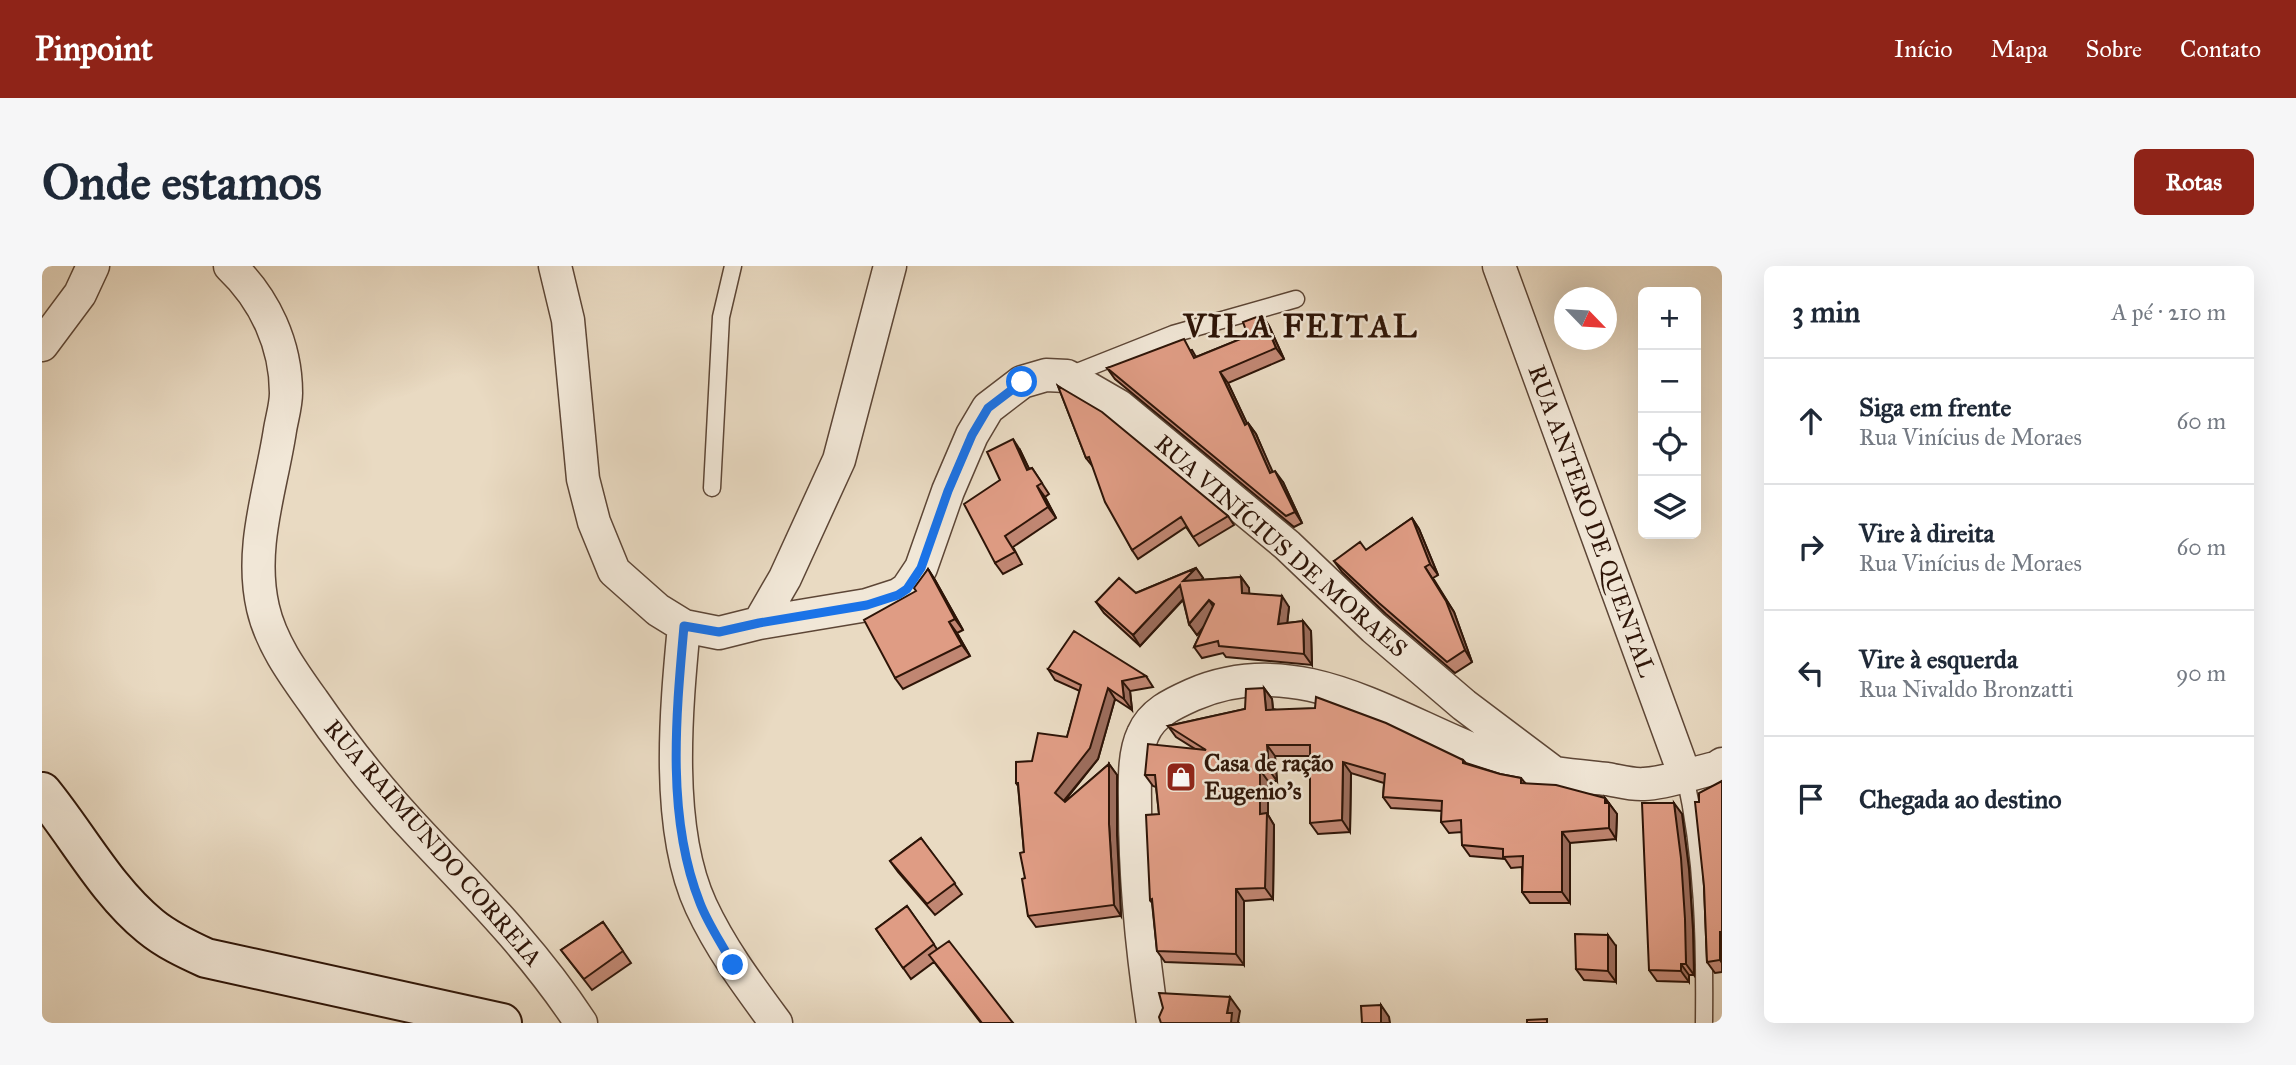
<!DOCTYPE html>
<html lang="pt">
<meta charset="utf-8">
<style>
:root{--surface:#fff;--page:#f6f6f7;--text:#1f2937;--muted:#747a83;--line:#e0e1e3;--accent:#8f2418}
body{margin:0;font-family:"IM FELL Great Primer",serif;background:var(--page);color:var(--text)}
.controls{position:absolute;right:21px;top:21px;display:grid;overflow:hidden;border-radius:10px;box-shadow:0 7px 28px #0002}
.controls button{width:63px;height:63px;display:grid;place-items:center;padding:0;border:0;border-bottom:2px solid var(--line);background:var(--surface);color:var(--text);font:35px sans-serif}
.compass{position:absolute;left:1512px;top:21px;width:63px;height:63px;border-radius:50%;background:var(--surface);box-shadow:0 7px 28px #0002;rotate:115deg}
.stop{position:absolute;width:21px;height:21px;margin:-16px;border:5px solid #1a73e8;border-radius:50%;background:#fff}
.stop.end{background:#1a73e8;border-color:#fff;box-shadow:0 2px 7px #0008}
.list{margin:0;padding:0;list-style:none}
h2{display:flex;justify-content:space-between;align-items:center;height:91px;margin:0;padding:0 28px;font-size:30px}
h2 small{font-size:23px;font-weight:400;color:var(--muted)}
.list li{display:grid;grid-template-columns:46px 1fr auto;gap:21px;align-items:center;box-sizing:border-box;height:126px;padding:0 28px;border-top:2px solid var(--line)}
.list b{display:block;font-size:26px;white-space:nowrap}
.list p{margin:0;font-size:23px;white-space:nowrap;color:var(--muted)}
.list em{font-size:23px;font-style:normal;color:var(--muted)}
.icon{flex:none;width:38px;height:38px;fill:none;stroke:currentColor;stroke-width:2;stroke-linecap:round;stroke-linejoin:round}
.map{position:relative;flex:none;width:1680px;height:757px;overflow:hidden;border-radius:10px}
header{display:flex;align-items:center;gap:42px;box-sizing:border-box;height:98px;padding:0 35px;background:var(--accent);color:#fff}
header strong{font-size:33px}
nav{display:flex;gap:38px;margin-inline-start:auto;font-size:24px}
.intro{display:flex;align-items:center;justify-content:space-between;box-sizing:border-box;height:168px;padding:0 42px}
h1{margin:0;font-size:49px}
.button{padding:18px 32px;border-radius:10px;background:var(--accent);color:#fff;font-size:24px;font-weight:700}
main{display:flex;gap:42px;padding:0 42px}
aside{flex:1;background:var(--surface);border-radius:10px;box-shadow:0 7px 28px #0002}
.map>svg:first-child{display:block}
</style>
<header>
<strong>Pinpoint</strong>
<nav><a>Início</a><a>Mapa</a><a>Sobre</a><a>Contato</a></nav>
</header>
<div class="intro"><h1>Onde estamos</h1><a class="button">Rotas</a></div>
<main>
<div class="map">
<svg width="1680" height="757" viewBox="0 0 1680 757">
<rect width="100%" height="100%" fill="#e9dac2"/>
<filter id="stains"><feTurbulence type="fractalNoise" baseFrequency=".00286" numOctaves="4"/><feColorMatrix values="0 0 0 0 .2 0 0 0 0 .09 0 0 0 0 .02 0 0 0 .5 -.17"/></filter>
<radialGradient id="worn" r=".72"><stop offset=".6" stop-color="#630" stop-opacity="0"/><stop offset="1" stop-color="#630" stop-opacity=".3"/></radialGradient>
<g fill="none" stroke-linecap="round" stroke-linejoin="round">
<g stroke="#5d4636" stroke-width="19">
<path id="lane" d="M 1025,110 L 1131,68 L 1254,33
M 670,222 L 679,51 L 691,0
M 1643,510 C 1661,591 1663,673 1662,757"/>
</g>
<g stroke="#5d4636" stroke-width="35">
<path id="street" d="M 188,0 C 223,33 244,79 244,127 C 244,139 240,152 238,164 C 229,223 207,282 221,342 C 229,377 251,407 271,435 C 304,483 341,529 381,571 C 438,631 494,688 539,757
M 513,0 L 526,54 L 541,213 L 552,256 L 572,305 L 616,344 L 642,360 L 677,367 L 717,357 L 825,339 L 856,329 L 865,323 L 879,302 L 906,225 L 930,169 L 946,142 L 980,116 L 1004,109 L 1025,110 L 1077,140 L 1245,279 L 1332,362 L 1422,439 L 1511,506
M 1457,0 L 1643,510
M 0,79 L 38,28 L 51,0
M 717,357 L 743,312 L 797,194 L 848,0
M 642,360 C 634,444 623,562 659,640 C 679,683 706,719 734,757
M 1111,757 C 1100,685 1093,614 1093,541 C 1093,518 1091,489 1101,468 C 1110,447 1130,438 1150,429 C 1269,377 1372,472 1481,501 C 1508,508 1537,510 1565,513 C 1577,515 1590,519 1602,518 C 1625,517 1651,507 1674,502 L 1680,498"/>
</g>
<g stroke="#2e1508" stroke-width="42">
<path id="secondary" d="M 0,526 C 36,570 64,624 108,660 C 125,674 144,683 164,692 L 460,757"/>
</g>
<use href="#lane" stroke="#f1e7d7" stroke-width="16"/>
<use href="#street" stroke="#f1e7d7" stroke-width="32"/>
<use href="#secondary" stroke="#f1e7d7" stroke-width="38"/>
</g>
<path fill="#c08672" stroke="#2e1508" stroke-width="2" d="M 1220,49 L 1227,60 L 1242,93 L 1186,117 L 1205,158 L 1206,157 L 1214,168 L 1230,206 L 1241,216 L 1260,257 L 1252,261 L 1073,113 L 1065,102 L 1150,84 L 1154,91 L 1206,70 Z
M 1016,120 L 1186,250 L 1192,259 L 1157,280 L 1144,261 L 1096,293 L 1090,284 L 1051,201 L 1044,192 Z
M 978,184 L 987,203 L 990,202 L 1007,228 L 1003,231 L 1014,252 L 971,281 L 980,298 L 961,308 L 953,297 L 958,214 Z
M 1370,252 L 1377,263 L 1396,309 L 1391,312 L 1412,346 L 1430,396 L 1413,407 L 1344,348 L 1300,306 L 1292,295 L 1324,284 Z
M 1154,302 L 1161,312 L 1160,314 L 1199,311 L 1207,322 L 1207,328 L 1247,341 L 1245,357 L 1261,355 L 1269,365 L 1270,399 L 1184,391 L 1181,387 L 1160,392 L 1152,381 L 1162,361 L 1155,369 L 1147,358 L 1141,334 L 1098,380 L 1062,347 L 1054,336 L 1094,327 Z
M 886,303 L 893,314 L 921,364 L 915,367 L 928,390 L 861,423 L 853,412 L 874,325 Z
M 1006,403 L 1104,410 L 1111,421 L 1088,425 L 1090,444 L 1073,433 L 1056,493 L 1022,536 L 1023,536 L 1067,498 L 1075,509 L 1075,569 L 1079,650 L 994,661 L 986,650 L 983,612 L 982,586 L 976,520 L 974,517 L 990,495 L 1025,471 L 1038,425 L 1013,414 Z
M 1222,422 L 1230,433 L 1231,443 L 1421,494 L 1424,497 L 1458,508 L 1479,512 L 1484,518 L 1563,532 L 1575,548 L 1574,573 L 1528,577 L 1528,637 L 1488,637 L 1480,626 L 1480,601 L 1469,602 L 1463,593 L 1428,590 L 1420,579 L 1420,566 L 1407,567 L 1399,556 L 1400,545 L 1349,542 L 1341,531 L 1342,517 L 1309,507 L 1308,566 L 1276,568 L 1268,557 L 1268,490 L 1233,490 L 1235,515 L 1226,515 L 1226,549 L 1232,559 L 1231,633 L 1202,635 L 1202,699 L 1123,696 L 1115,685 L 1110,637 L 1108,634 L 1117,548 L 1114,521 L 1111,520 L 1103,509 L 1153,483 L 1134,471 L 1126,460 L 1203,443 Z
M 1680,515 L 1680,706 L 1673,707 L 1665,696 L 1662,620 L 1657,536 Z
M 1640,548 L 1647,603 L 1651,664 L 1652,709 L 1647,709 L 1647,716 L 1615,715 L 1607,704 Z
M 879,572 L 920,628 L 893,649 L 856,606 L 848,595 Z
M 865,640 L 895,683 L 971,757 L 939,757 L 892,696 L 869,713 L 834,663 Z
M 561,656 L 589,697 L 550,724 L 519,684 Z
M 1574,680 L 1574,716 L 1542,714 L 1534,703 Z"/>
<path fill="#9c6d5c" stroke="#2e1508" stroke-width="2" d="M 1220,49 L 1227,60 L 1242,93 L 1234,82 Z
M 1178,106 L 1186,117 L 1211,170 L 1203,159 Z
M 1206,157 L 1214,168 L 1236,218 L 1228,207 Z
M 971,173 L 978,184 L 993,215 L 985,204 Z
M 1233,205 L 1241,216 L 1260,257 L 1253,246 Z
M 995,220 L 1003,231 L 1014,252 L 1006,241 Z
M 1370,252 L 1377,263 L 1396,309 L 1388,298 Z
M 1383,301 L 1412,346 L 1430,396 L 1423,384 Z
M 1154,302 L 1161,312 L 1149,326 L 1141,315 Z
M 886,303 L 893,314 L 921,364 L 913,353 Z
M 1199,311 L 1207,322 L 1208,338 L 1200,327 Z
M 1138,319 L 1145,329 L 1098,380 L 1091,369 Z
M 1240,330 L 1247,341 L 1244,369 L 1236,358 Z
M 1167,334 L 1174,345 L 1155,369 L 1147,358 Z
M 1261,355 L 1269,365 L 1270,399 L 1262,388 Z
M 907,356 L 915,367 L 928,390 L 920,379 Z
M 1080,415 L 1088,425 L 1090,444 L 1082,433 Z
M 1066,422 L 1073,433 L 1056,493 L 1020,537 L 1013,527 Z
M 1222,422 L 1230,433 L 1232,455 L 1224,444 Z
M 1225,479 L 1233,490 L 1235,515 L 1227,504 Z
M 1301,496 L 1309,507 L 1308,566 L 1300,554 Z
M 1067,498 L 1075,509 L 1075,569 L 1079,650 L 1072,639 L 1067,558 Z
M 1218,504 L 1226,515 L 1226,549 L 1232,559 L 1231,633 L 1223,622 L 1218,548 Z
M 1563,532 L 1575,548 L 1574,573 L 1567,562 Z
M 1632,537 L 1640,548 L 1647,603 L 1651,664 L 1652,709 L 1644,698 Z
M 1520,566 L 1528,577 L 1528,637 L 1520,626 Z
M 1194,623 L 1202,635 L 1202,699 L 1194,688 Z
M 1678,666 L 1680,669 L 1680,697 L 1678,694 Z
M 1566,669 L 1574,680 L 1574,716 L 1566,705 Z
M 1639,698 L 1647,709 L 1647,716 L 1639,705 Z
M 1188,731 L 1198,745 L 1196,756 L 1197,757 L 1189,757 L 1185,747 Z
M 1339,739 L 1347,751 L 1348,757 L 1339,757 Z"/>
<path fill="#df9c84" stroke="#2e1508" stroke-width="2" d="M 1220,49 L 1234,82 L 1178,106 L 1203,159 L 1206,157 L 1228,207 L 1233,205 L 1253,246 L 1244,250 L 1065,102 L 1142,73 L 1152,92 L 1206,70 L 1201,56 Z
M 1016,120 L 1060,146 L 1186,250 L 1151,271 L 1139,251 L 1090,284 L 1063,236 L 1047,191 L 1044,192 Z
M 971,173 L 985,204 L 990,202 L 1000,217 L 995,220 L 1006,241 L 963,270 L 973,286 L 953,297 L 922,238 L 958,214 L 945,186 Z
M 1370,252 L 1388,298 L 1383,301 L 1404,335 L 1423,384 L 1405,396 L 1337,337 L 1292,295 L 1318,276 L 1324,284 Z
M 1154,302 L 1141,315 L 1199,311 L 1200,327 L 1240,330 L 1236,358 L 1261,355 L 1262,388 L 1177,380 L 1176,375 L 1152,381 L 1172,338 L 1167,334 L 1147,358 L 1138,319 L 1091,369 L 1054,336 L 1077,312 L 1094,327 Z
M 886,303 L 913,353 L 907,356 L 920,379 L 853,412 L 822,354 L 874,325 L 872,322 Z
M 1032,365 L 1104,410 L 1080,415 L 1082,433 L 1066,422 L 1048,482 L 1013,527 L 1023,536 L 1067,498 L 1067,558 L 1072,639 L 986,650 L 980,613 L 983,612 L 978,587 L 982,586 L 976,517 L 974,517 L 974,496 L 990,495 L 996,467 L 1025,471 L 1039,419 L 1006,403 Z
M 1222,422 L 1224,444 L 1273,442 L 1274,431 L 1344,457 L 1421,494 L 1421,497 L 1458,508 L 1479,512 L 1479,517 L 1514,519 L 1563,532 L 1563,537 L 1567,537 L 1567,562 L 1520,566 L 1520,626 L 1480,626 L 1481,590 L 1461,591 L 1461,583 L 1420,579 L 1419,554 L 1399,556 L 1400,535 L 1341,531 L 1343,508 L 1301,496 L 1300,554 L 1268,557 L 1268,479 L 1225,479 L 1227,504 L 1218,504 L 1218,548 L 1225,547 L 1223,622 L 1194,623 L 1194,688 L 1115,685 L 1110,633 L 1108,634 L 1104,549 L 1117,548 L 1113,509 L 1103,509 L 1106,478 L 1164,484 L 1126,460 L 1203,443 L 1204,423 Z
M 1680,515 L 1680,666 L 1678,666 L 1678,694 L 1665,696 L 1662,620 L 1653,536 L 1657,536 L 1657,527 Z
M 1600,537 L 1632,537 L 1639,592 L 1643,653 L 1644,698 L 1639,698 L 1639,705 L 1607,704 Z
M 879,572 L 913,617 L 885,638 L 848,595 Z
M 865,640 L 892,678 L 861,702 L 834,663 Z
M 561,656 L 581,685 L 542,713 L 519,684 Z
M 1533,668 L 1566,669 L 1566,705 L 1534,703 Z
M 907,675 L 971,757 L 940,757 L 887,689 Z
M 1117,727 L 1188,731 L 1185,747 L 1190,747 L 1189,757 L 1119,757 L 1117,751 L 1121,742 Z
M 1339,739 L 1339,757 L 1320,757 L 1319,740 Z
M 1505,753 L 1505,757 L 1485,757 L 1485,754 Z"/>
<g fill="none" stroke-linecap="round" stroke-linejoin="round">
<path stroke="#1a73e8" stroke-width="9" d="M 691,699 C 680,678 666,658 658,637 C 624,552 634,449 642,360 L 677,366 L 717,357 L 825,339 L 856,329 L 865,323 L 879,302 L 906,225 L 930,169 L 946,142 L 980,116"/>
</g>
<defs>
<g id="shop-square" transform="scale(1.575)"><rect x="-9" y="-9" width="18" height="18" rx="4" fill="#8f2418" stroke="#f1e7d7"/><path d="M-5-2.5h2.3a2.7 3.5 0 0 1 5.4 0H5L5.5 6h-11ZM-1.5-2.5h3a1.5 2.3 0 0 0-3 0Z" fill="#fff"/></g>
</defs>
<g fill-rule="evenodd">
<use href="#shop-square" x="1139" y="511"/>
</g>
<g text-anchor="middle" stroke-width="5" stroke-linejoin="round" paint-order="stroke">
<g font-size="24" fill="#2e1508" stroke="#f1e7d7">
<text transform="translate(1550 255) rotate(70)" y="8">RUA ANTERO DE QUENTAL</text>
<text transform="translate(1239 280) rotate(41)" y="8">RUA VINÍCIUS DE MORAES</text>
<text transform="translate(391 577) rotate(49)" y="8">RUA RAIMUNDO CORREIA</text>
</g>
<g font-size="24" font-weight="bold" fill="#2e1508" stroke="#f1e7d7" text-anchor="start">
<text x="1162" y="505">Casa de ração<tspan x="1162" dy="28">Eugenio's</tspan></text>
</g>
<g font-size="32" font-weight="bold" letter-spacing="2" fill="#2e1508" stroke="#f1e7d7">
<text x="1259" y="71">VILA FEITAL</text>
</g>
</g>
<rect width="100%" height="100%" filter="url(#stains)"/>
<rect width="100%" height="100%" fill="url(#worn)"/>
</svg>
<div class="controls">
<button>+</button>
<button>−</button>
<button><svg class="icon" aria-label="locate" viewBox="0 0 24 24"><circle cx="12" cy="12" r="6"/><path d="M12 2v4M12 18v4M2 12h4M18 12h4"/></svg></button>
<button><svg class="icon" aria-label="layers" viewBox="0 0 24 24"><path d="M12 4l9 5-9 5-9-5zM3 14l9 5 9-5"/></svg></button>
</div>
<svg class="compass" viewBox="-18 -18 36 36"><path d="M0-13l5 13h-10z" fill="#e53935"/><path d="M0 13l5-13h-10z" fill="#747a83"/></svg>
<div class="stop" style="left:980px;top:116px"></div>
<div class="stop end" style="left:691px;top:699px"></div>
</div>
<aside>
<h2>3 min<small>A pé · 210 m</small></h2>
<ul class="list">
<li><svg class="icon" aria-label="ahead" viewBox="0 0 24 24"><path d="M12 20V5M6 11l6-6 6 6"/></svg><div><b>Siga em frente</b><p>Rua Vinícius de Moraes</p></div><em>60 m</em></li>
<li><svg class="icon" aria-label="right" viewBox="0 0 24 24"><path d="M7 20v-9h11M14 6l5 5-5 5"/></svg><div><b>Vire à direita</b><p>Rua Vinícius de Moraes</p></div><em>60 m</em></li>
<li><svg class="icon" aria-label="left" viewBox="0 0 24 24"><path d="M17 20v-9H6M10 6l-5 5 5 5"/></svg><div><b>Vire à esquerda</b><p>Rua Nivaldo Bronzatti</p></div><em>90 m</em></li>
<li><svg class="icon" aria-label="arrive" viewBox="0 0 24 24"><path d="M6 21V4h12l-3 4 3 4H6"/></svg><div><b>Chegada ao destino</b></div></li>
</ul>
</aside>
</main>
